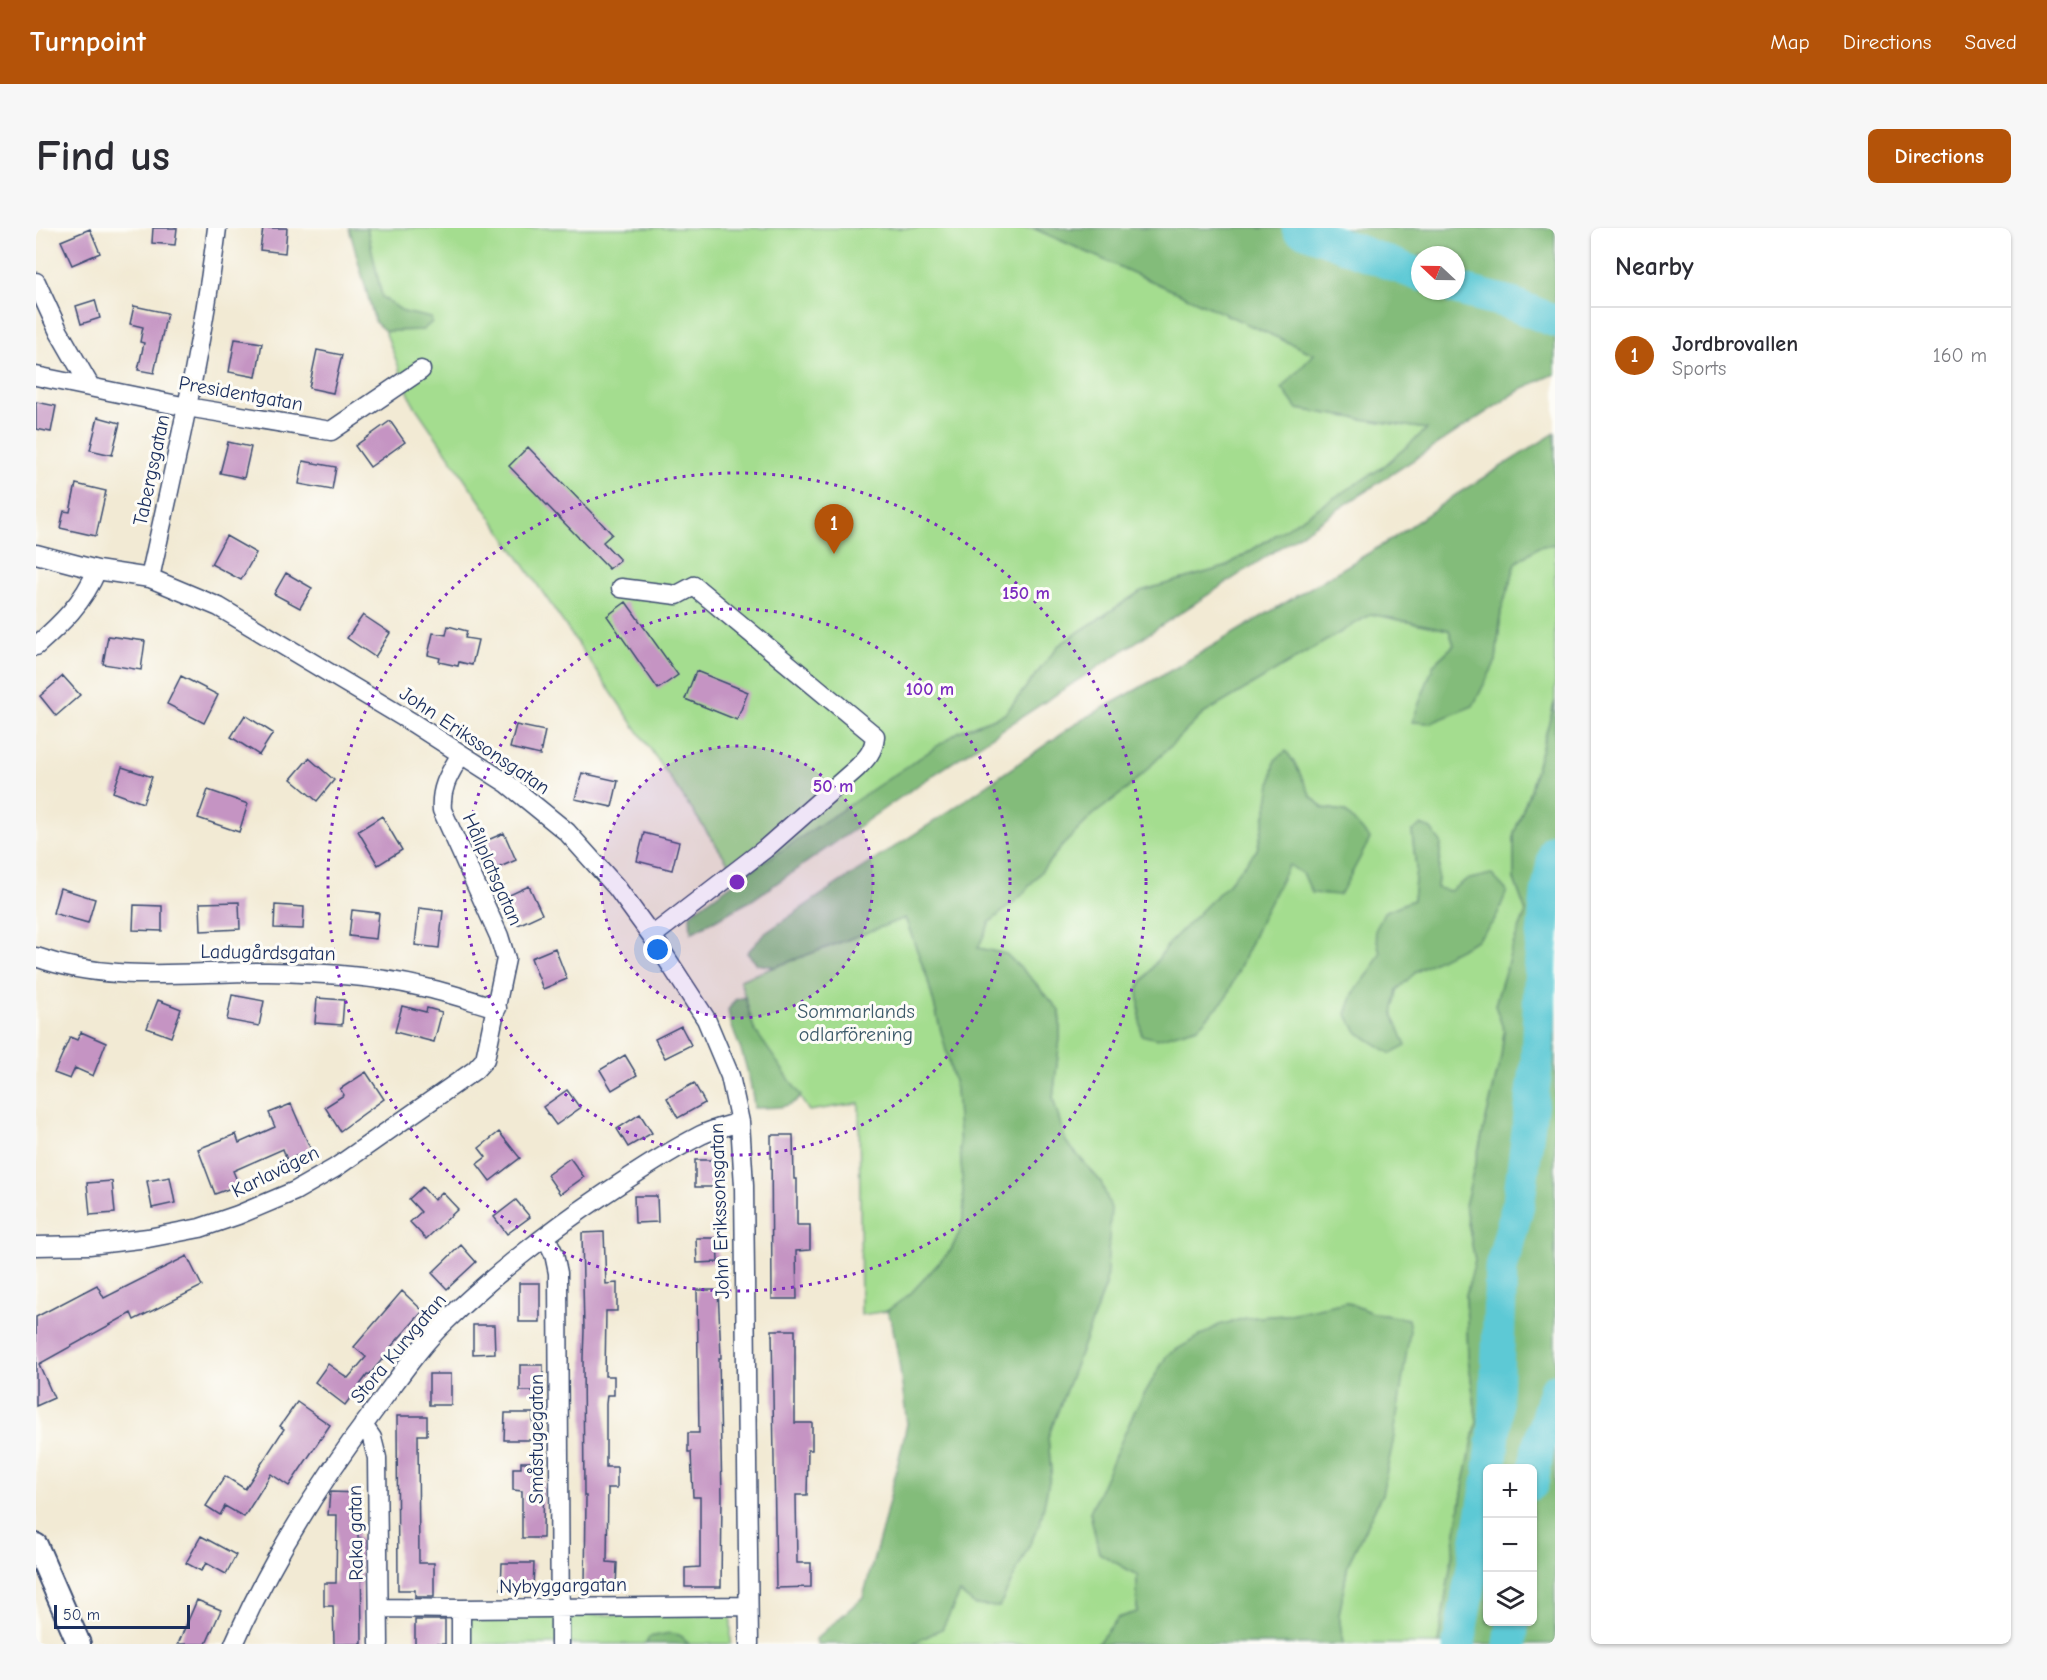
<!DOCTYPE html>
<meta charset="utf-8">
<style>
:root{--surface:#fff;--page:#f7f7f7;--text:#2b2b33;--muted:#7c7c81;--line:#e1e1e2;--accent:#b45309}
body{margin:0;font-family:"Comic Neue",sans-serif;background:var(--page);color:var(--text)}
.controls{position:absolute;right:18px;bottom:18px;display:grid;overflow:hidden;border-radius:9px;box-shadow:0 2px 4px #0004}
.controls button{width:54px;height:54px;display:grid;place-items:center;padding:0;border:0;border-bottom:2px solid var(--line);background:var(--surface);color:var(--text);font:30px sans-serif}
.compass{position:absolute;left:1375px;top:18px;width:54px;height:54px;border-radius:50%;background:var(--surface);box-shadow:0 2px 4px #0004;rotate:292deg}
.scale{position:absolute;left:18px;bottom:15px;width:136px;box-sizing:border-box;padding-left:6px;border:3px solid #1b2f5e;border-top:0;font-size:16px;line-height:21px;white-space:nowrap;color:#1b2f5e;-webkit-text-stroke:4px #fdfcf7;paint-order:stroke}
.you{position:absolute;left:622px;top:722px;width:21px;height:21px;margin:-15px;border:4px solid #fff;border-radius:50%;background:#1a73e8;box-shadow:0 0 0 9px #1a73e833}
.badge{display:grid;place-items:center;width:39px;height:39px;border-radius:50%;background:var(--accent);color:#fff;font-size:20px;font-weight:700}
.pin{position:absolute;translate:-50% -50px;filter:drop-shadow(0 2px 3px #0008)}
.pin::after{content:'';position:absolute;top:32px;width:21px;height:18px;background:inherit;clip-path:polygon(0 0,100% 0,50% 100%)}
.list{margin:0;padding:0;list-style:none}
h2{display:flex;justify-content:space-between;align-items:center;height:78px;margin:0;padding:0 24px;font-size:26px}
h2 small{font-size:20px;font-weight:400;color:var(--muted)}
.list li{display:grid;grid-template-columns:39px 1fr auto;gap:18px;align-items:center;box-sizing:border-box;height:96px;padding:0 24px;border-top:2px solid var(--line)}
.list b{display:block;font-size:22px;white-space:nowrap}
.list p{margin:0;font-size:20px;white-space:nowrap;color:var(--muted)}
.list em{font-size:20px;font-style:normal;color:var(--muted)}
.icon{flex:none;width:33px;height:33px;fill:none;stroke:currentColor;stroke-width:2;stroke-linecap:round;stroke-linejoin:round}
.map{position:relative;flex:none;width:1519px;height:1416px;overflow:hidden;border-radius:9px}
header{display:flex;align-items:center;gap:36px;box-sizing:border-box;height:84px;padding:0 30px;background:var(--accent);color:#fff}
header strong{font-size:28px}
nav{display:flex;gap:33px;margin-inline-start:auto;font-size:21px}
.intro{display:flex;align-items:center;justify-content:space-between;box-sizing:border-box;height:144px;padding:0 36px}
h1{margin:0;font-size:42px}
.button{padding:15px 27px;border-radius:9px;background:var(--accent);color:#fff;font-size:21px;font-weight:700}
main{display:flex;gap:36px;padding:0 36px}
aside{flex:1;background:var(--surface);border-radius:9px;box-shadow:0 2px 4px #0004}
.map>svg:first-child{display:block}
</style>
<header>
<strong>Turnpoint</strong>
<nav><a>Map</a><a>Directions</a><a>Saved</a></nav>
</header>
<div class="intro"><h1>Find us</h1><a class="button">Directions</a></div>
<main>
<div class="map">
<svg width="1519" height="1416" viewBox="0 0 1519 1416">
<rect width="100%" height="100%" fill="#fdfcf7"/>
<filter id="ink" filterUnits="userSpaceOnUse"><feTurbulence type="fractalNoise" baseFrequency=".0167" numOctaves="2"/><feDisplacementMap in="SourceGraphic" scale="12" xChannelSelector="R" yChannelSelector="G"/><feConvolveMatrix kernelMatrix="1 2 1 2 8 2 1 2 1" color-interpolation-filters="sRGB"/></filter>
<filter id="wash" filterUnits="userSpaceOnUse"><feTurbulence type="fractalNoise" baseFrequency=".008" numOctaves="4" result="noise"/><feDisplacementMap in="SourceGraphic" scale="24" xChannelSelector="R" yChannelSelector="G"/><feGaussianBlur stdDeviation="1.35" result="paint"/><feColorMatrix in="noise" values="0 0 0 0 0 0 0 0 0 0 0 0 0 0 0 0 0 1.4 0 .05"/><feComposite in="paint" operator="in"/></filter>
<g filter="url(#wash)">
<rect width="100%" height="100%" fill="#f2ead4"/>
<path fill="#a4dd8f" stroke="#608676" stroke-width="1.5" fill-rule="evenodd" d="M 331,0 L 997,0 L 1278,126 L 1261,181 L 1391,201 L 1347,239 L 1189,339 L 1105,363 L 1023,417 L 969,486 L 924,503 L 713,665 L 376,174 L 349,103 L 387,102 L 368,84 L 346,69 Z
M 1519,316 L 1519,473 L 1494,562 L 1478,606 L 1478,651 L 1490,684 L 1477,717 L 1459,777 L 1468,803 L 1465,829 L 1429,978 L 1439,1033 L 1430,1067 L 1432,1129 L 1441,1194 L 1428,1254 L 1402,1416 L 1307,1416 L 1303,1387 L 1312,1336 L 1346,1266 L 1371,1091 L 1336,1085 L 1310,1074 L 1250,1087 L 1210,1090 L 1073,1243 L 1054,1284 L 1063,1324 L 1101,1347 L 1101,1384 L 1082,1390 L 1061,1416 L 876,1416 L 906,1401 L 924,1365 L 939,1377 L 963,1379 L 1004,1295 L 1015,1244 L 1012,1209 L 1070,1057 L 1065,954 L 1030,914 L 1017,871 L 1024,810 L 1024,783 L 996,751 L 970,726 L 942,720 L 954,694 L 985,668 L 1026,618 L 1057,587 L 1091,561 L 1167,486 L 1335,386 L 1413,402 L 1418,417 L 1398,436 L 1460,433 L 1465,383 L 1480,335 L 1502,319 ZM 1258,534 L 1275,568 L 1287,580 L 1309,583 L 1276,664 L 1268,647 L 1253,636 L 1227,687 L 1190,770 L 1190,658 L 1221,622 L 1231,580 ZM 1376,603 L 1405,615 L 1401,660 L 1414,663 L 1430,652 L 1441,712 C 1421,722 1370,744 1361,763 C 1355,774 1357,789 1361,800 L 1317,766 L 1334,744 L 1344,725 L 1348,684 L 1377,672 L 1380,641 Z
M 869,690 L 891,749 L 920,861 L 928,977 L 926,999 L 915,1022 L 874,1066 L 851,1083 L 825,1087 L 823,875 L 773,883 L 718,801 L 704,752 Z
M 429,1387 L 695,1387 L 695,1416 L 653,1416 L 643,1407 L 613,1409 L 610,1416 L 430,1416 Z"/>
<path fill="#83bc7a" stroke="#4f766c" stroke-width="1.5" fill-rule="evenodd" d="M 313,0 L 331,0 L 346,69 L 368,84 L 395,90 L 396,94 L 387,102 L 349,103 L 339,94 Z
M 997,0 L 1519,0 L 1519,146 L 1487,160 L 888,553 L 716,672 L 655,705 L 654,686 L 713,644 L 924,503 L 969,486 L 1023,417 L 1105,363 L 1189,339 L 1347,239 L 1391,201 L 1261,181 L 1246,160 L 1278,126 ZM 1384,27 L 1420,27 L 1420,63 L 1384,63 Z
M 1519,205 L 1519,316 L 1502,319 L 1480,335 L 1465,383 L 1460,433 L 1437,478 L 1395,495 L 1376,494 L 1398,436 L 1418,417 L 1413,402 L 1335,386 L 1167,486 L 1091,561 L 1057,587 L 1026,618 L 985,668 L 954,694 L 942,720 L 970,726 L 996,751 L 1024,783 L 1024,810 L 1017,871 L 1030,914 L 1065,954 L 1075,980 L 1070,1057 L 1012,1209 L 1015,1244 L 1004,1295 L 963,1379 L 939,1377 L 924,1365 L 906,1401 L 876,1416 L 781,1416 L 780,1411 L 827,1369 L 847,1298 L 871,1196 L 863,1134 L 856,1095 L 851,1083 L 874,1066 L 915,1022 L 926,999 L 928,977 L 920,861 L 891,749 L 869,690 L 739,739 L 721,736 L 711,725 L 728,706 L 801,656 L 899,593 L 1044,493 L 1141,439 L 1353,313 L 1418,268 Z
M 1519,473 L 1519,1416 L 1402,1416 L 1428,1254 L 1441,1194 L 1432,1129 L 1430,1067 L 1439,1033 L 1429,978 L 1465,829 L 1468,803 L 1459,777 L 1477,717 L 1490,684 L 1478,651 L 1478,606 L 1494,562 ZM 1452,1240 L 1496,1240 L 1496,1394 L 1452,1394 Z
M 1250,523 L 1258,534 L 1275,568 L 1287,580 L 1309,583 L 1334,611 L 1304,667 L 1276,665 L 1268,647 L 1253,637 L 1227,687 L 1190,770 L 1162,799 L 1121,811 L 1105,807 L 1102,760 L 1133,715 L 1190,658 L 1221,622 L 1231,580 L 1239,532 Z
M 1385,597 L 1395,601 L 1405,615 L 1401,660 L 1414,663 L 1430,652 L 1455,646 L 1471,663 L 1459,692 L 1441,712 L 1382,742 L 1361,762 L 1357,786 L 1370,818 L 1355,826 L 1322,805 L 1310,786 L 1317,766 L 1334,744 L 1344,725 L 1339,703 L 1348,684 L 1377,672 L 1380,641 L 1376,603 Z
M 709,769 L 718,801 L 765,868 C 754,882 735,879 718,880 C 717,862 712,845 707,828 C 702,812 694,799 692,782 L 699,772 Z
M 1310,1074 L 1336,1085 L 1372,1091 L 1374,1102 L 1357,1214 L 1346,1266 L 1312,1336 L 1303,1387 L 1307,1416 L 1061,1416 L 1082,1390 L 1101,1384 L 1101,1347 L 1063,1325 L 1054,1284 L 1099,1182 L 1131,1127 L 1183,1097 L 1210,1090 L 1250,1087 Z
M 634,1405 L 643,1407 L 653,1416 L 610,1416 L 613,1409 Z"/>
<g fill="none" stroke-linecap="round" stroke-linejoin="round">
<path stroke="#5dc9d5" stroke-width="33" d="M 1262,0 L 1384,47
M 1420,61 L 1471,74 L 1519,93
M 1454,1240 L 1459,1199 L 1465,1041 L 1483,973 L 1501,833 L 1505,729 L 1511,666 L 1519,622
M 1496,1256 L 1502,1220 L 1519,1162
M 1423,1416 L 1452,1255
M 1474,1416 L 1477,1394"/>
</g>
<g id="blocks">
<path fill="#c594c3" d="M 117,0 L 141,0 L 139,17 L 116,15 Z
M 227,0 L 251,0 L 249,25 L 224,22 Z
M 54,1 L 64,25 L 36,37 L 25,13 Z
M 59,72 L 64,90 L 45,96 L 40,78 Z
M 98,78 L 131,85 L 118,145 L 102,142 L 108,115 L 104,114 L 107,99 L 94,96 Z
M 199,111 L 226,115 L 220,149 L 193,144 Z
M 281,122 L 306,127 L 297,165 L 273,160 Z
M 0,174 L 20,178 L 15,204 L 0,201 Z
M 62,189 L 84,195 L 76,227 L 54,222 Z
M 354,193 L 369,214 L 334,239 L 319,218 Z
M 192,214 L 215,219 L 208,250 L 184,245 Z
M 492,219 L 576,306 L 567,314 L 584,332 L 573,341 L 473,238 Z
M 267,233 L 300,239 L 296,262 L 263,256 Z
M 40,256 L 70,263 L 60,308 L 24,300 L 28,283 L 34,284 Z
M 190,308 L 220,325 L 205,352 L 175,336 Z
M 250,345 L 276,360 L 264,380 L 238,366 Z
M 590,374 L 642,447 L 622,461 L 571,388 Z
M 327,387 L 354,405 L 339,429 L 311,410 Z
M 412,398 L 431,403 L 429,410 L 442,412 L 436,437 L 423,434 L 422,438 L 403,434 L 404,430 L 392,427 L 397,405 L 410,407 Z
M 72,408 L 109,413 L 105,442 L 67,436 Z
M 660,443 L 712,464 L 701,492 L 649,471 Z
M 27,448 L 44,467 L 20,488 L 4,468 Z
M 145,448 L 182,467 L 168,495 L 131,476 Z
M 209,487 L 237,505 L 223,527 L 195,509 Z
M 480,497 L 509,503 L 504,527 L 474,520 Z
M 273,530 L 298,552 L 281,573 L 255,551 Z
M 86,539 L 116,549 L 107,575 L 77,564 Z
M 546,545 L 582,553 L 576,579 L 539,571 Z
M 172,562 L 212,576 L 203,604 L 162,590 Z
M 346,588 L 366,622 L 342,637 L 322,603 Z
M 468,605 L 480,632 L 457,642 L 445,615 Z
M 608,605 L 643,614 L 636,642 L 601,633 Z
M 493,658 L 506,686 L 482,697 L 469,669 Z
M 24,660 L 59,671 L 52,695 L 17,685 Z
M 203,674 L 204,701 L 165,703 L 164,675 Z
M 98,677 L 126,678 L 126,703 L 97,702 Z
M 239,677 L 268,679 L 267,701 L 238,700 Z
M 383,680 L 407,683 L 403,720 L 379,717 Z
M 316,682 L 343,685 L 340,711 L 313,708 Z
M 519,720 L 531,751 L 507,761 L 495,730 Z
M 196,767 L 228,773 L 223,798 L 191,792 Z
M 281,770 L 308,772 L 306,797 L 279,795 Z
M 122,772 L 145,781 L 135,809 L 111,800 Z
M 366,778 L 390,784 L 391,780 L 406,784 L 398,814 L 359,804 Z
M 645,798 L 655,817 L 629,830 L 619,811 Z
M 45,804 L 70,815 L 57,848 L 39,840 L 34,851 L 18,845 L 34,809 L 41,812 Z
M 589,827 L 601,847 L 576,862 L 564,842 Z
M 330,844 L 348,871 L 304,903 L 289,879 L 308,867 L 304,861 Z
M 658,855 L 669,875 L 642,890 L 631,870 Z
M 531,862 L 544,880 L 520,897 L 507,879 Z
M 255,876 L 275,922 L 251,932 L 247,921 L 197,943 L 203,957 L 179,966 L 162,921 L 200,906 L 203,915 L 239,899 L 233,885 Z
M 604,886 L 616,905 L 592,919 L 581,901 Z
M 463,904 L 484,930 L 454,953 L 441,936 L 450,929 L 443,920 Z
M 735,907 L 757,907 L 758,951 L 761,951 L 761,997 L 774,997 L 774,1022 L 760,1023 L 761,1071 L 736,1071 Z
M 534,930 L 548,949 L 524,966 L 511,947 Z
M 659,932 L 682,932 L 682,959 L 659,959 Z
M 134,949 L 139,975 L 116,980 L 111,953 Z
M 76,953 L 79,985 L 54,987 L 51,955 Z
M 386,959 L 398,972 L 406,964 L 422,981 L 390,1011 L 374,994 L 385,984 L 373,971 Z
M 598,968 L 621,968 L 622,994 L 599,995 Z
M 480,972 L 494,989 L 471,1006 L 458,989 Z
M 568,1004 L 570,1056 L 581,1055 L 581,1083 L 570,1083 L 569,1148 L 578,1148 L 578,1167 L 571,1167 L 570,1176 L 570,1239 L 581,1239 L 581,1260 L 572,1260 L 571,1334 L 581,1335 L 580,1361 L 549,1361 L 550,1268 L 548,1268 L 547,1130 L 548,1103 L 546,1005 Z
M 660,1010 L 681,1010 L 682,1034 L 661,1035 Z
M 425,1017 L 440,1034 L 411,1061 L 396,1045 Z
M 151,1028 L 166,1058 L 98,1092 L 95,1085 L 3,1136 L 18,1170 L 0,1178 L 0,1089 L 61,1057 L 68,1070 Z
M 483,1055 L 504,1055 L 504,1094 L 483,1094 Z
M 661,1062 L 682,1062 L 684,1104 L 685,1130 L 683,1130 L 686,1268 L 685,1359 L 649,1359 L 649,1340 L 664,1339 L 664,1269 L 657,1269 L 655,1224 L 652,1224 L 652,1205 L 663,1205 Z
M 366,1063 L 387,1083 L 354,1120 L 355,1121 L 333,1147 L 332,1146 L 309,1177 L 279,1154 L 292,1136 L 312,1150 L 330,1129 L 318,1119 Z
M 437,1097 L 458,1097 L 459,1125 L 437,1126 Z
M 736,1102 L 759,1102 L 759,1195 L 776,1195 L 776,1222 L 772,1222 L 771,1267 L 760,1267 L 761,1335 L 775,1335 L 775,1359 L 740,1360 Z
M 484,1137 L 507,1137 L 507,1163 L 484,1163 Z
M 393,1146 L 415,1146 L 415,1177 L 393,1177 Z
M 261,1174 L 294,1197 L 253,1258 L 235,1246 L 208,1289 L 189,1278 L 184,1287 L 170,1278 L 189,1248 L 209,1261 L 248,1201 L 244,1198 Z
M 469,1185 L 497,1185 L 497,1212 L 468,1212 Z
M 361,1188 L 391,1188 L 391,1207 L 382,1207 L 383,1335 L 398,1335 L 398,1369 L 379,1369 L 379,1362 L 362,1362 Z
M 485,1234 L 508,1234 L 507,1310 L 486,1310 L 486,1263 L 477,1262 L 477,1240 L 485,1240 Z
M 294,1264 L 323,1265 L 322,1310 L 325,1310 L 326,1416 L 298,1416 L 297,1378 L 288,1378 L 288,1355 L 300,1355 L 301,1287 L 292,1287 Z
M 165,1308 L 200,1327 L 190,1346 L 170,1335 L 165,1343 L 150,1335 Z
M 466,1335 L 498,1335 L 497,1361 L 465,1361 Z
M 161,1372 L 185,1382 L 170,1416 L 142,1416 Z
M 379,1392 L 409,1392 L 409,1416 L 379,1416 Z"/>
</g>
</g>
<g filter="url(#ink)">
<use href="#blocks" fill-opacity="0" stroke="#3b4b70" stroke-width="1.5"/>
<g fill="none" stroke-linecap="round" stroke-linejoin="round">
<g stroke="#3b4b70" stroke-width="21">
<path id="minor" d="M 0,54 L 23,104 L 54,158
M 0,148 L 151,179 L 295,203 L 385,142
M 0,326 L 61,342 L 114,350 L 183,379 L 377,495 L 425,526 L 472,556 L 531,604 L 581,660 L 616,708 L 670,791 L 694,848 L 704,894 L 708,958 L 713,1416
M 114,350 C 139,234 167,118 181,0
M 585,360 L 641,367 L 658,358 L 839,508 C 838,523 831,530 821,540 L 729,621 L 616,708
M 0,418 C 26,395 47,375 61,342
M 0,729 C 75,756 154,743 232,744 C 283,745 336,747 386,759 C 411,764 436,773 461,780
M 510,1009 L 518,1026 L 522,1045 L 524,1416
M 0,1018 L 53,1017 L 112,1010 L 164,1000 L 202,987 L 259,963 L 299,940 L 439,842 L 449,831 L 470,731 L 463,708 L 406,582 C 404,559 414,545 425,526
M 327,1197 L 336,1210 L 341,1230 L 343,1416
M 343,1380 L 425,1381 L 712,1378
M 425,1381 L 425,1416
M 198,1416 C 236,1329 286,1251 343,1176 C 364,1148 384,1118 409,1094 C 454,1050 512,1004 564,969 C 597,947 630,925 665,907 C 677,901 691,898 704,894"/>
</g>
<g stroke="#3b4b70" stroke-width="26">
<path id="tertiary" d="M 0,1317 L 43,1416"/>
</g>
<use href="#minor" stroke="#fff" stroke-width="18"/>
<use href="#tertiary" stroke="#fff" stroke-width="22"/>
</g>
</g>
<circle cx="701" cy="654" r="136" fill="#7b2cbf" fill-opacity=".12"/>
<g fill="none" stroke="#7b2cbf" stroke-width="3" stroke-dasharray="3 6">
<circle cx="701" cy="654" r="136"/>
<circle cx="701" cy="654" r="273"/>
<circle cx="701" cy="654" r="409"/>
</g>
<g text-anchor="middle" stroke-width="6" stroke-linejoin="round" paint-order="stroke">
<g font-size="20" fill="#1b2f5e" stroke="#fdfcf7">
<text transform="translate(205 165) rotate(10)" y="7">Presidentgatan</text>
<text transform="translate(115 242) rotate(-78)" y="7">Tabergsgatan</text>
<text transform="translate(439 512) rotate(34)" y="7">John Erikssonsgatan</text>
<text transform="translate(457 641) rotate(66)" y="7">Hållplatsgatan</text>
<text transform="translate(232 724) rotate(1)" y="7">Ladugårdsgatan</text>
<text transform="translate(239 943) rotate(-26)" y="7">Karlavägen</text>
<text transform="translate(683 983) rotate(-92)" y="7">John Erikssonsgatan</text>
<text transform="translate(362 1120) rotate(-50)" y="7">Stora Kurvgatan</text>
<text transform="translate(500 1211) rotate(-90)" y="7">Småstugegatan</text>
<text transform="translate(319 1305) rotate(-91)" y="7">Raka gatan</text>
<text transform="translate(527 1357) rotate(-1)" y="7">Nybyggargatan</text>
</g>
<g font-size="20" fill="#3d5a6a" stroke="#fdfcf7">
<text x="820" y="790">Sommarlands<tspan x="820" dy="23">odlarförening</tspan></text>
</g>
</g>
<circle cx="701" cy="654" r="9" fill="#7b2cbf" stroke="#fdfcf7" stroke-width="3"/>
<g font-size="18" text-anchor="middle" font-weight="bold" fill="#7b2cbf" stroke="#fdfcf7" stroke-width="6" stroke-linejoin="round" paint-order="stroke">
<text x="990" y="371">150 m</text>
<text x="894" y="467">100 m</text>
<text x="797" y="564">50 m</text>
</g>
</svg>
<div class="controls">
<button>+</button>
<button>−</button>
<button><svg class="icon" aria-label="layers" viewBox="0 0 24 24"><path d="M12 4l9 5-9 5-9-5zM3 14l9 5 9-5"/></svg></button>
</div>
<svg class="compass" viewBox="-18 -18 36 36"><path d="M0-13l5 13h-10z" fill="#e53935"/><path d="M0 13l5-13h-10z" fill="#7c7c81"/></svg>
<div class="scale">50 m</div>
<div class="you"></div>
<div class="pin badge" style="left:798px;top:326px">1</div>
</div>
<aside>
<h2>Nearby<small></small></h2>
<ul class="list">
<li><span class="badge">1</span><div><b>Jordbrovallen</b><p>Sports</p></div><em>160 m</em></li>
</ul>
</aside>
</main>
